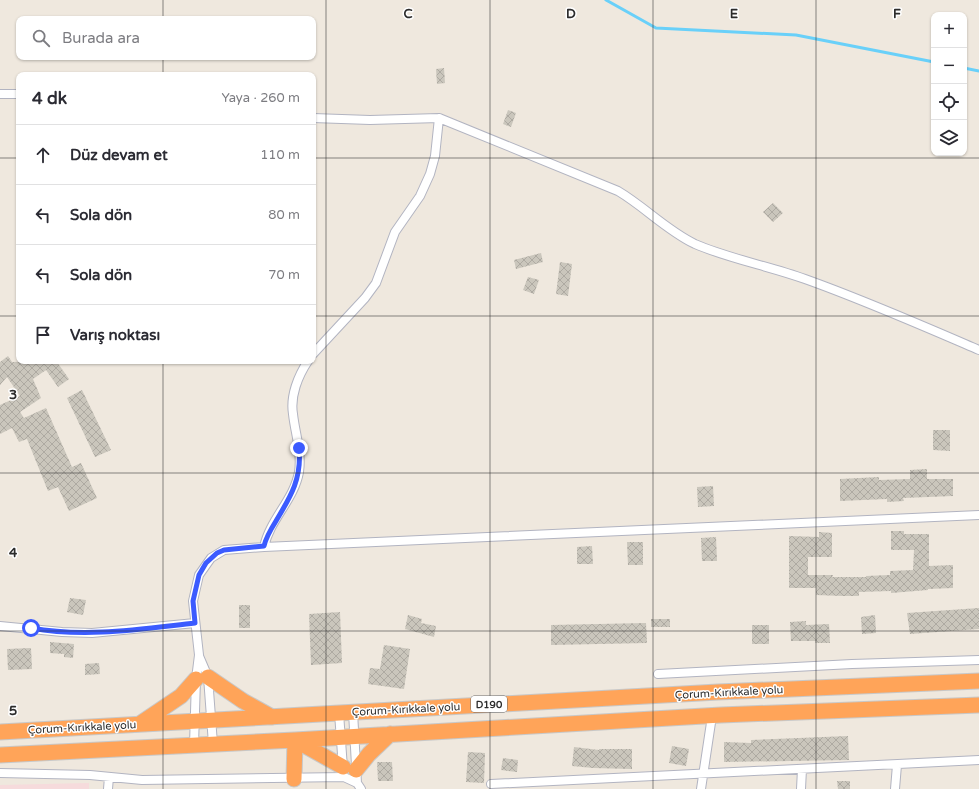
<!DOCTYPE html>
<html lang="tr">
<meta charset="utf-8">
<style>
:root{--surface:#fff;--page:#f7f7f7;--text:#2b2b33;--muted:#7c7c81;--line:#e1e1e2}
body{margin:0;font-family:"Varela Round",sans-serif;background:var(--page);color:var(--text)}
.controls{position:absolute;right:12px;top:12px;display:grid;overflow:hidden;border-radius:8px;box-shadow:0 1px 3px #0004}
.controls button{width:36px;height:36px;display:grid;place-items:center;padding:0;border:0;border-bottom:1px solid var(--line);background:var(--surface);color:var(--text);font:20px sans-serif}
.stop{position:absolute;width:12px;height:12px;margin:-9px;border:3px solid #3b5bff;border-radius:50%;background:#fff}
.stop.end{background:#3b5bff;border-color:#fff;box-shadow:0 1px 4px #0008}
.list{margin:0;padding:0;list-style:none}
h2{display:flex;justify-content:space-between;align-items:center;height:52px;margin:0;padding:0 16px;font-size:17px}
h2 small{font-size:13px;font-weight:400;color:var(--muted)}
.list li{display:grid;grid-template-columns:26px 1fr auto;gap:12px;align-items:center;box-sizing:border-box;height:60px;padding:0 16px;border-top:1px solid var(--line)}
.list b{display:block;font-size:15px;white-space:nowrap}
.list em{font-size:13px;font-style:normal;color:var(--muted)}
.icon{flex:none;width:22px;height:22px;fill:none;stroke:currentColor;stroke-width:2;stroke-linecap:round;stroke-linejoin:round}
.map{position:relative;flex:none;width:979px;height:789px;overflow:hidden}
.search{position:absolute;background:var(--surface);box-shadow:0 1px 3px #0004;left:16px;top:16px;width:300px;height:44px;display:flex;align-items:center;gap:10px;box-sizing:border-box;padding:0 14px;border-radius:8px;color:var(--muted);font-size:15px}
.panel{position:absolute;background:var(--surface);box-shadow:0 1px 3px #0004;left:16px;top:72px;width:300px;height:292px;border-radius:8px}
.map>svg:first-child{display:block}
</style>
<div class="map">
<svg width="979" height="789" viewBox="0 0 979 789">
<defs>
<pattern id="building-cross-hatch" width="8" height="8" patternUnits="userSpaceOnUse"><rect width="8" height="8" fill="#cac6bc"/><path d="M0 0l8 8M0 8l8-8" fill="none" stroke="#aeaaa2"/></pattern>
</defs>
<rect width="100%" height="100%" fill="#efe8de"/>
<path fill="#f6dbdc" d="M 89,783 L 89,789 L 0,789 L 0,785 Z"/>
<g fill="none" stroke-linecap="round" stroke-linejoin="round">
<path stroke="#69d0f9" stroke-width="3" d="M 606,0 L 656,28 L 796,35 L 934,62
M 964,68 L 979,71"/>
</g>
<path fill="url(#building-cross-hatch)" d="M 444,68 L 445,83 L 437,84 L 436,69 Z
M 508,110 L 516,113 L 511,127 L 503,124 Z
M 773,203 L 783,213 L 773,222 L 763,212 Z
M 541,253 L 543,262 L 516,269 L 514,260 Z
M 560,262 L 572,264 L 568,296 L 556,294 Z
M 528,277 L 539,280 L 534,294 L 523,290 Z
M 8,356 L 12,362 L 58,361 L 57,362 L 69,379 L 58,387 L 46,370 L 33,379 L 41,398 L 20,412 L 24,418 L 46,408 L 72,467 L 81,463 L 97,498 L 69,511 L 58,487 L 48,491 L 27,439 L 19,442 L 12,428 L 0,434 L 0,405 L 20,396 L 7,377 L 0,385 L 0,362 Z
M 82,390 L 111,450 L 95,457 L 67,398 Z
M 933,430 L 950,430 L 950,451 L 933,450 Z
M 927,469 L 927,479 L 953,479 L 953,496 L 903,498 L 904,501 L 887,502 L 887,499 L 840,501 L 840,479 L 879,477 L 879,480 L 910,479 L 910,470 Z
M 713,486 L 714,506 L 698,507 L 697,487 Z
M 891,531 L 904,531 L 904,534 L 929,534 L 929,566 L 953,565 L 953,588 L 928,589 L 928,590 L 891,593 L 891,591 L 859,592 L 859,596 L 842,596 L 816,595 L 816,588 L 789,588 L 789,536 L 819,537 L 819,532 L 832,533 L 832,557 L 808,557 L 808,575 L 833,575 L 832,577 L 866,577 L 866,576 L 890,575 L 890,571 L 913,570 L 914,550 L 891,550 Z
M 716,537 L 717,561 L 702,561 L 701,538 Z
M 627,542 L 643,542 L 643,565 L 628,565 Z
M 592,546 L 593,564 L 577,564 L 577,547 Z
M 70,598 L 86,600 L 83,615 L 67,612 Z
M 239,605 L 250,605 L 250,628 L 239,628 Z
M 979,608 L 979,629 L 910,634 L 907,613 Z
M 340,612 L 342,663 L 311,665 L 309,614 Z
M 408,615 L 422,619 L 421,623 L 436,626 L 434,637 L 405,629 Z
M 875,615 L 876,633 L 862,634 L 861,617 Z
M 651,619 L 670,619 L 670,627 L 651,627 Z
M 806,621 L 806,625 L 829,624 L 830,643 L 815,643 L 815,641 L 791,641 L 790,622 Z
M 646,623 L 647,643 L 551,645 L 551,625 Z
M 752,625 L 769,625 L 769,644 L 752,644 Z
M 50,642 L 74,644 L 73,658 L 64,657 L 64,654 L 50,653 Z
M 384,645 L 410,649 L 404,689 L 368,684 L 370,668 L 380,669 Z
M 31,648 L 32,669 L 8,670 L 7,649 Z
M 99,663 L 100,674 L 85,675 L 85,664 Z
M 848,736 L 849,760 L 724,762 L 724,742 L 751,743 L 751,740 Z
M 672,746 L 689,749 L 686,766 L 669,763 Z
M 574,747 L 599,750 L 599,749 L 632,749 L 632,769 L 593,768 L 572,766 Z
M 468,752 L 485,753 L 484,783 L 466,782 Z
M 503,758 L 518,760 L 517,772 L 501,770 Z
M 377,762 L 392,762 L 393,781 L 378,781 Z
M 837,781 L 850,781 L 850,789 L 838,789 Z"/>
<g fill="none" stroke-linecap="round" stroke-linejoin="round">
<g stroke="#b2b4c1" stroke-width="10">
<path id="street" d="M 0,94 L 19,94
M 313,118 L 370,120 L 439,118 L 618,191 C 645,207 666,230 695,244 C 730,259 769,266 805,279 C 864,300 921,325 979,350
M 313,354 L 365,298 L 376,283 L 395,232 L 420,196 L 430,174 L 435,156 L 439,118
M 264,547 C 270,519 294,500 299,472 C 302,452 295,433 293,414 C 290,396 298,376 308,361
M 0,626 L 62,632 L 92,633 L 195,623
M 199,656 L 208,677 L 213,744
M 658,674 L 852,664 L 979,660
M 353,712 L 357,783 L 361,789
M 339,713 L 343,768
M 194,745 L 196,679 L 199,655 L 193,601 L 199,575 L 211,558 L 224,550 L 264,547 L 979,515
M 0,773 L 90,775 L 142,780 L 344,777 L 357,783
M 491,784 L 979,760
M 108,789 L 109,777
M 701,789 L 712,716
M 801,789 L 802,769
M 895,789 L 897,765"/>
</g>
<g stroke="#c8c8c8" stroke-width="17">
<path id="highway" d="M 208,677 L 243,701 L 272,717
M 141,723 L 181,696 L 196,679
M 0,732 L 718,692 L 979,681
M 0,755 L 295,740 L 721,715 L 979,705
M 356,770 L 369,754 L 390,734
M 294,779 L 295,740 L 343,767"/>
</g>
<use href="#street" stroke="#fff" stroke-width="8"/>
<use href="#highway" stroke="#ffa459" stroke-width="15"/>
</g>
<g fill="none" stroke-linecap="round" stroke-linejoin="round">
<path stroke="#3b5bff" stroke-width="5" d="M 31,628 C 86,638 141,629 195,623 L 193,601 L 199,575 L 206,563 L 217,553 L 224,550 L 264,546 C 266,537 271,529 276,521 C 291,496 302,478 299,448"/>
</g>
<path fill="none" stroke="#2c2c2c" stroke-width="1" stroke-opacity="0.55" d="M 163,0 L 163,19M 326,0 L 326,789M 490,0 L 490,789M 653,0 L 653,789M 816,0 L 816,789M 163,57 L 163,75M 0,158 L 19,158M 313,158 L 979,158M 0,316 L 19,316M 313,316 L 979,316M 163,361 L 163,789M 0,473 L 979,473M 0,631 L 979,631"/>
<g text-anchor="middle" stroke-width="3" stroke-linejoin="round" paint-order="stroke">
<rect fill="#fff" stroke="#6b6b6b" stroke-width="1" x="471" y="696" width="36" height="16" rx="3"/>
<g font-size="10" font-weight="bold" fill="#2c2c2c">
<text x="489" y="708">D190</text>
</g>
<g font-size="11" fill="#2c2c2c" stroke="#fff">
<text transform="translate(729 692) rotate(-3)" y="4">Çorum-Kırıkkale yolu</text>
<text transform="translate(406 709) rotate(-3)" y="4">Çorum-Kırıkkale yolu</text>
<text transform="translate(82 727) rotate(-3)" y="4">Çorum-Kırıkkale yolu</text>
</g>
</g>
<g font-size="13" text-anchor="middle" font-weight="bold" fill="#2c2c2c" stroke="#fff" stroke-width="3" stroke-linejoin="round" paint-order="stroke">
<text x="408" y="18">C</text>
<text x="571" y="18">D</text>
<text x="734" y="18">E</text>
<text x="897" y="18">F</text>
<text x="13" y="399">3</text>
<text x="13" y="557">4</text>
<text x="13" y="715">5</text>
</g>
</svg>
<div class="controls">
<button>+</button>
<button>−</button>
<button><svg class="icon" aria-label="locate" viewBox="0 0 24 24"><circle cx="12" cy="12" r="6"/><path d="M12 2v4M12 18v4M2 12h4M18 12h4"/></svg></button>
<button><svg class="icon" aria-label="layers" viewBox="0 0 24 24"><path d="M12 4l9 5-9 5-9-5zM3 14l9 5 9-5"/></svg></button>
</div>
<div class="stop" style="left:31px;top:628px"></div>
<div class="stop end" style="left:299px;top:448px"></div>
<div class="search"><svg class="icon" aria-label="search" viewBox="0 0 24 24"><circle cx="10" cy="10" r="6"/><path d="M15 15l6 6"/></svg>Burada ara</div>
<section class="panel">
<h2>4 dk<small>Yaya · 260 m</small></h2>
<ul class="list">
<li><svg class="icon" aria-label="ahead" viewBox="0 0 24 24"><path d="M12 20V5M6 11l6-6 6 6"/></svg><div><b>Düz devam et</b></div><em>110 m</em></li>
<li><svg class="icon" aria-label="left" viewBox="0 0 24 24"><path d="M17 20v-9H6M10 6l-5 5 5 5"/></svg><div><b>Sola dön</b></div><em>80 m</em></li>
<li><svg class="icon" aria-label="left" viewBox="0 0 24 24"><path d="M17 20v-9H6M10 6l-5 5 5 5"/></svg><div><b>Sola dön</b></div><em>70 m</em></li>
<li><svg class="icon" aria-label="arrive" viewBox="0 0 24 24"><path d="M6 21V4h12l-3 4 3 4H6"/></svg><div><b>Varış noktası</b></div></li>
</ul>
</section>
</div>
